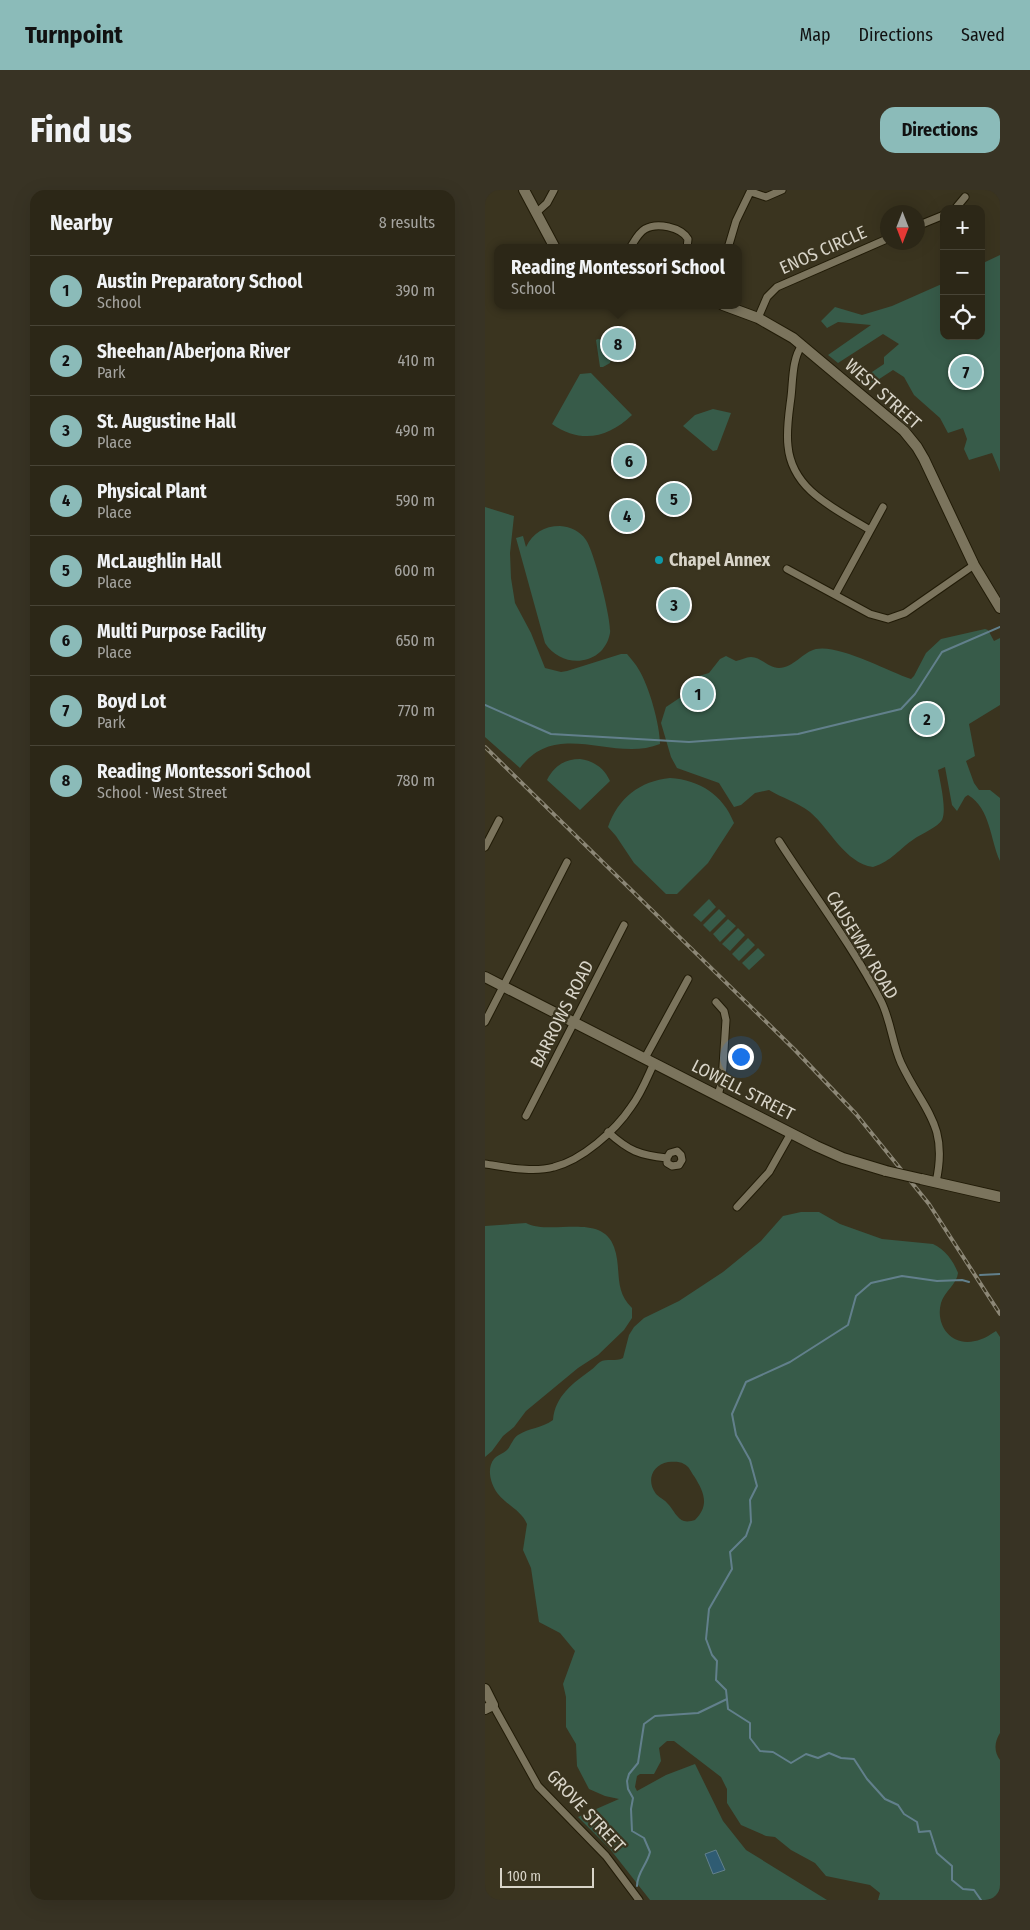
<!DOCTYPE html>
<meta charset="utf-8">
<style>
:root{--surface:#2c2717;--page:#383324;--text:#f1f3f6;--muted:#a6a5a1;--line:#484436;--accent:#8bbbb9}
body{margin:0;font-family:"Fira Sans Condensed",sans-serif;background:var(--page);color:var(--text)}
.controls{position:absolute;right:15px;top:15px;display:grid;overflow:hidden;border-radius:10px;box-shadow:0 5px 20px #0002}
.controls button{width:45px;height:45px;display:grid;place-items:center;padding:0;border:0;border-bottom:1px solid var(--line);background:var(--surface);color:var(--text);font:25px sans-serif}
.compass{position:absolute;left:395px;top:15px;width:45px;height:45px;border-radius:50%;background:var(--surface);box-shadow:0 5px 20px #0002;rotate:180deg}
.scale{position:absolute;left:15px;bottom:12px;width:94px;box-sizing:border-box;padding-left:5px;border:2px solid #d8d4c8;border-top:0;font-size:14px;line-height:18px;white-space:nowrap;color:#d8d4c8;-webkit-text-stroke:4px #3a341f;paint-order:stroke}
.you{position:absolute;left:255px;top:866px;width:18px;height:18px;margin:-12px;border:4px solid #fff;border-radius:50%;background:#1a73e8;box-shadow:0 0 0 8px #1a73e833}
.badge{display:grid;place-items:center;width:32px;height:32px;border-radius:50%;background:var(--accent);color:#111;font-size:16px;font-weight:700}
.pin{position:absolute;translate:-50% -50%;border:2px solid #fff;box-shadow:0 1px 5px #0006}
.popup{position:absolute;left:9px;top:54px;width:248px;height:65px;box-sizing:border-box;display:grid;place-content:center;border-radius:10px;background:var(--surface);filter:drop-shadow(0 1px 4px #0005);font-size:16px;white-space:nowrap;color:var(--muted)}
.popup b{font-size:19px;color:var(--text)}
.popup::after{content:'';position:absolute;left:50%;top:100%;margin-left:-10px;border:10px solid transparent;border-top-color:var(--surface)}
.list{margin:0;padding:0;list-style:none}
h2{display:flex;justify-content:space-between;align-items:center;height:65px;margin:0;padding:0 20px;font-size:21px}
h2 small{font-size:16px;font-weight:400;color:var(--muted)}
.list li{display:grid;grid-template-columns:32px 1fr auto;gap:15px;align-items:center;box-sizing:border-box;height:70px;padding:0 20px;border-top:1px solid var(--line)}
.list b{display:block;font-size:19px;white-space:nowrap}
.list p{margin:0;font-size:16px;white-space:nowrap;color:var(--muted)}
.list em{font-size:16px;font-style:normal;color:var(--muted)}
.icon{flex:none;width:28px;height:28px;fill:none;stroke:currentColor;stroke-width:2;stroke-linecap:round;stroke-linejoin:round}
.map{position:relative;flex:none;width:515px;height:1710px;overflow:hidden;border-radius:15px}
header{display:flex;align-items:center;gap:30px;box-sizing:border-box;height:70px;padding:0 25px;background:var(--accent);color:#111}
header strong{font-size:24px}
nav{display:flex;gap:28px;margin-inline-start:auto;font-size:18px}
.intro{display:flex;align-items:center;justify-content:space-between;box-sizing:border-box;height:120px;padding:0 30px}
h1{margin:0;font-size:35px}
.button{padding:12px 22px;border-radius:15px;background:var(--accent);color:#111;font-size:18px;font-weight:700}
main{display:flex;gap:30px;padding:0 30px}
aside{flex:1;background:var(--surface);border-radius:15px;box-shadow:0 5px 20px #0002}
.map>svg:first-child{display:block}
</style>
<header>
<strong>Turnpoint</strong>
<nav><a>Map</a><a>Directions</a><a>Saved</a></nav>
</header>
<div class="intro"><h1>Find us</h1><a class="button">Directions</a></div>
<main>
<aside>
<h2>Nearby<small>8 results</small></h2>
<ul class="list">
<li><span class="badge">1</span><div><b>Austin Preparatory School</b><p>School</p></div><em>390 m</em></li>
<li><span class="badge">2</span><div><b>Sheehan/Aberjona River</b><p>Park</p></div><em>410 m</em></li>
<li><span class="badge">3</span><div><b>St. Augustine Hall</b><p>Place</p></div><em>490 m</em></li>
<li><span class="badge">4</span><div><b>Physical Plant</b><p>Place</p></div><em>590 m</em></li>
<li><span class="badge">5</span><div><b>McLaughlin Hall</b><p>Place</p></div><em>600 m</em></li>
<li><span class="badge">6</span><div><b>Multi Purpose Facility</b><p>Place</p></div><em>650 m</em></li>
<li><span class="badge">7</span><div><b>Boyd Lot</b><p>Park</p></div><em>770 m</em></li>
<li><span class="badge">8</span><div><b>Reading Montessori School</b><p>School · West Street</p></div><em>780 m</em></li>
</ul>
</aside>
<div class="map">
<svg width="515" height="1710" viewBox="0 0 515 1710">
<rect width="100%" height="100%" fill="#3a341f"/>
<path fill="#375b49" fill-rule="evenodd" d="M 515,65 L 515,282 L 507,263 L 484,270 L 479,259 L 482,249 L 478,238 L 463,243 L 455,228 L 429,205 L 419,187 L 408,180 L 382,197 L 375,190 L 399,174 L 399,167 L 414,154 L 398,144 L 353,173 L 343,165 L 386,135 L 353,132 L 342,138 L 336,131 L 350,117 L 377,125 L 407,116 L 459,93 L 459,146 L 496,146 L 496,74 Z
M 113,149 L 122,151 L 120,160 L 127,162 L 125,173 L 118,177 L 115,177 L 111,150 Z
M 106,183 L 147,225 C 123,248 96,254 67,234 L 95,184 Z
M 228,219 L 246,223 L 232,260 L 228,261 L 198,236 L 210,225 Z
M 0,317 L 29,326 L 25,363 L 26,388 L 30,413 L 46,443 L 60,478 L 76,482 L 82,481 L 136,464 L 142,464 C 146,469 151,474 154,480 C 164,496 175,535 175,554 C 128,573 72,528 35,578 L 0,547 Z
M 75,336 C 86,337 95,341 101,350 C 109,361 127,431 125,443 C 119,476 77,480 60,453 L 31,348 L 38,346 L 41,357 C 48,343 59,336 75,336 Z
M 500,439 L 503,440 L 509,451 L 515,448 L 515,515 L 484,534 L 490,566 L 481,571 L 489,593 L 494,600 L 505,600 L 515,608 L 515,671 C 505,650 506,619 483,605 L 480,607 L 472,621 L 467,615 L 460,577 L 453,580 C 455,591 462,620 457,630 C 453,637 436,644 429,649 C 414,659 407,671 388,677 C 360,673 345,639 325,622 C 312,612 297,608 284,600 L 270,603 L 256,615 L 249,617 L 234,593 L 192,578 L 186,567 L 176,533 L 181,517 L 199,505 L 203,493 L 207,488 L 224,483 L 235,469 L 241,466 L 251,471 C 256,470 261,467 266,467 C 276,467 283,478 294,478 C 308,478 318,462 331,459 C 353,454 403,481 426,489 L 429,486 L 441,463 L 456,449 Z
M 95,569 C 109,571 119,578 125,591 L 95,620 L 62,590 C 69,576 80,569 95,569 Z
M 185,588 C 215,590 238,605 249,633 L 223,673 L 192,704 L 181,704 L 149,673 L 131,646 L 123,637 C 133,608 155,591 185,588 Z
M 224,709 L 231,717 L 216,732 L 208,725 Z
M 234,719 L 241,726 L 225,742 L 218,735 Z
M 243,729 L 251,736 L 235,752 L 228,744 Z
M 253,738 L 260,745 L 245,761 L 237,754 Z
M 263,748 L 270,755 L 254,771 L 247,764 Z
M 273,758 L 280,765 L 264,780 L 257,773 Z
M 316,1022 L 334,1022 L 355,1034 L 397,1049 L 448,1054 C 460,1059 469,1072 473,1083 C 472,1094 459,1102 456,1113 C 450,1135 466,1157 490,1151 C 497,1150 505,1145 511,1141 L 515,1147 L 515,1543 C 509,1552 509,1562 515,1570 L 515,1710 L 393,1710 L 395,1703 L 385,1695 L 341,1686 L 330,1673 L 306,1660 L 290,1647 L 281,1646 L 256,1635 L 242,1613 L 242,1599 L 236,1587 L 189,1551 L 182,1551 L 174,1558 L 176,1571 L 169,1584 L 155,1584 L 152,1586 L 150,1597 L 152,1601 L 181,1585 L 210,1574 L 238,1631 L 261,1660 L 342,1710 L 165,1710 L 125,1659 L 93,1627 L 134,1609 L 120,1606 L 104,1599 L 92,1576 L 91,1554 L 81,1537 L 81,1507 L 78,1494 L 90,1461 L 75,1443 L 54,1432 L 46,1378 L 38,1360 L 42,1334 C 36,1320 23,1316 13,1304 C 6,1295 1,1279 9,1269 C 12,1265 18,1264 22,1260 C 26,1256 28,1248 33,1245 C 44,1238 57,1238 68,1230 C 70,1206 88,1193 106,1180 C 109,1178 112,1174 115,1172 C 121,1168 131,1172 138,1168 L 144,1145 L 149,1137 L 159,1128 L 194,1111 L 238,1082 L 276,1051 L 298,1026 ZM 183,1272 C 188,1272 194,1271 199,1274 C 204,1276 206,1282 209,1286 C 219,1302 225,1315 210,1330 C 207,1331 202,1332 199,1331 C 192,1329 188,1319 183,1314 C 180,1310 175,1308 171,1304 C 161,1291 167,1275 183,1272 Z
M 41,1033 C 66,1046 117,1022 129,1057 C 137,1078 128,1100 147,1118 L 147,1128 L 139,1140 L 113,1165 L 93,1178 L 41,1221 L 29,1237 L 18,1246 L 7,1261 L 0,1267 L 0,1036 Z"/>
<path fill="#2f5c73" stroke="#62808c" d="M 231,1660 L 240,1680 L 228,1684 L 220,1664 Z"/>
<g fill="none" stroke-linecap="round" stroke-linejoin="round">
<path stroke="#62808c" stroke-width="2" d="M 0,515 L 66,544 L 204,552 L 313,544 L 416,519 L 430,504 L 457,462 L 515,437
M 495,1085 L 515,1084
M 484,1092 L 477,1090 L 452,1091 L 417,1086 L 386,1093 L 371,1106 L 363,1135 L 305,1172 L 261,1192 L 247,1224 L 251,1245 L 265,1270 L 272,1296 L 265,1310 L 266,1332 L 261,1346 L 245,1362 L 247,1379 L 224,1419 L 221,1449 L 227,1465 L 232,1471 L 231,1490 L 241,1500 L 243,1519 L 265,1533 L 265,1548 L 275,1561 L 288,1562 L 306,1573 L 321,1564 L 333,1568 L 344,1563 L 356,1568 L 369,1569 L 382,1589 L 400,1609 L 413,1615 L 419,1624 L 432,1632 L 434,1642 L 445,1641 L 452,1663 L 467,1676 L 467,1690 L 478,1699 L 489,1700 L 496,1710
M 152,1696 C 152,1682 162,1675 165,1662 L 159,1648 L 147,1641 L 146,1619 L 148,1608 L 143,1599 L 142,1591 L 144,1584 L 153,1573 L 159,1534 L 170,1526 L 213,1523 L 242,1509"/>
<g stroke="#211b07" stroke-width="9">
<path id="minor" d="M 266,2 L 281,7 L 297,0
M 470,19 L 480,7
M 52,22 L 62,13 L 69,0
M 432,36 L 459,25
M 145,58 C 149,52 153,43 160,39 C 172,32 196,37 203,49 L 202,58
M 243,58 L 251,31 L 266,0
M 273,128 L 282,107 L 292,97 L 402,49
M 317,155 C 307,169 308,190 306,207 C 304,223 301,240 303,256 C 307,301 351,319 385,340
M 302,379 L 385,424 L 403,429 L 420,423 L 489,375
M 350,405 L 398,317
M 294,651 C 328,704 367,755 396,811 C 406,831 407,853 416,873 C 438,920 464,934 451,992
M 0,657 L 14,630
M 231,812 L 239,821 L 241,830 L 237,891 L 233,905
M 0,832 L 82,672
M 160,868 L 203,789
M 41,926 L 139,735
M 123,942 C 144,961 154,965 182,968 L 182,973 L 187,976 L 194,975 L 197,970 L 196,965 L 192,961 L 185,963 L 182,968
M 0,974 C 21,977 48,983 69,977 C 97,970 130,941 146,917 C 156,904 162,888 169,873
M 252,1017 L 284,982 L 306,943
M 8,1515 L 53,1596 L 121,1666 L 154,1710"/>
</g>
<g stroke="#211b07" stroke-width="12">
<path id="secondary" d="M 39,0 L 70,58
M 238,115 L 273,128 L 308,148 L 419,241 L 432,257 L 439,269 L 489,375 L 515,418
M 0,787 L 331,956 L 358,968 L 401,981
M 436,989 L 515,1007
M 0,1499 L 8,1515 L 0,1519"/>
</g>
<use href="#minor" stroke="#7b745d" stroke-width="7"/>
<use href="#secondary" stroke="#7b745d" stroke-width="10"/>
<g stroke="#8c8776" stroke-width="4">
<path id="rail" d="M 0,557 L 310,860 L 371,924 L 444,1014 L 515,1124"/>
</g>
<use href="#rail" stroke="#3a341f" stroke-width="2" stroke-dasharray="5.5" stroke-linecap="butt"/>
<g stroke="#211b07" stroke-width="12" stroke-linecap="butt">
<path id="secondary-bridge" d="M 401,981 L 436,989"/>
</g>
<use href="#secondary-bridge" stroke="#7b745d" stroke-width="10"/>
</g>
<circle fill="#0f9aa8" stroke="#3a341f" stroke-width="2" cx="174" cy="370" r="5"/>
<g text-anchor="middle" stroke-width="4.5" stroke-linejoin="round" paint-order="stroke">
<g font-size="18" fill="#d8d4c8" stroke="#3a341f">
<text transform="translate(338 60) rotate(-24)" y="6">ENOS CIRCLE</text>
<text transform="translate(398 204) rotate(42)" y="6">WEST STREET</text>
<text transform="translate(377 755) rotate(59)" y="6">CAUSEWAY ROAD</text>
<text transform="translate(77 824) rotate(-63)" y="6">BARROWS ROAD</text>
<text transform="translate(258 900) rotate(27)" y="6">LOWELL STREET</text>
<text transform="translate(101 1621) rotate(47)" y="6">GROVE STREET</text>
</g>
<g font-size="18" font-weight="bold" fill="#d8d4c8" stroke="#3a341f" text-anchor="start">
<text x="184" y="376">Chapel Annex</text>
</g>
</g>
</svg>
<div class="controls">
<button>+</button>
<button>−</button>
<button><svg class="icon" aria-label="locate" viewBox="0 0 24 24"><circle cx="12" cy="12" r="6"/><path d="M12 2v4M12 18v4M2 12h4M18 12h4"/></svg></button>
</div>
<svg class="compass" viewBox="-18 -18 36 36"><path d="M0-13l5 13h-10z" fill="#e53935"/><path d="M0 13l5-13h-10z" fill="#a6a5a1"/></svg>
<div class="scale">100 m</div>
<div class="you"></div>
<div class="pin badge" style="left:213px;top:504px">1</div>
<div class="pin badge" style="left:442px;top:529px">2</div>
<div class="pin badge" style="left:189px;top:415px">3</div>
<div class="pin badge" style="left:142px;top:326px">4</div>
<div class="pin badge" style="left:189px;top:309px">5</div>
<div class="pin badge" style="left:144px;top:271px">6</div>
<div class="pin badge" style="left:481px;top:182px">7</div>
<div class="pin badge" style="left:133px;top:154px">8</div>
<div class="popup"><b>Reading Montessori School</b>School</div>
</div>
</main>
